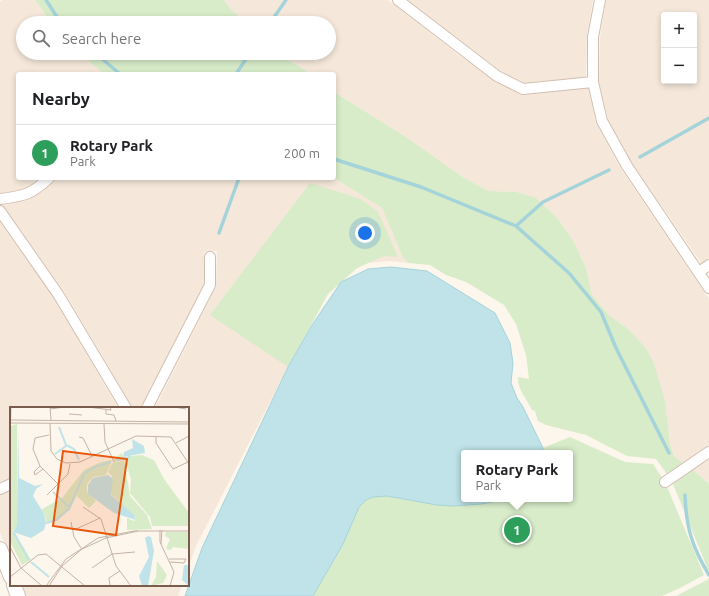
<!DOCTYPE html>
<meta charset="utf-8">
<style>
:root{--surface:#fff;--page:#f2f2f2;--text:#202124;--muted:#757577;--line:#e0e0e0;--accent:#e76f51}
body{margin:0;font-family:Ubuntu,sans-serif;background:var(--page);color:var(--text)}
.controls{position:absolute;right:12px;top:12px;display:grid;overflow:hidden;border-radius:4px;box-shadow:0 2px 6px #0003}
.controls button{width:36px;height:36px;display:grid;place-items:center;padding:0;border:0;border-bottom:1px solid var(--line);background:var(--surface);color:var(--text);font:20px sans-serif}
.you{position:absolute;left:365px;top:233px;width:14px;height:14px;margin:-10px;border:3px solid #fff;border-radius:50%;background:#1a73e8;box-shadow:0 0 0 6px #1a73e833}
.badge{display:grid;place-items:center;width:26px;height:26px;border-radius:50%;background:var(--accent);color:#fff;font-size:13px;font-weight:700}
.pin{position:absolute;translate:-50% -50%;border:2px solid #fff;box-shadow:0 1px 4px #0006}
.popup{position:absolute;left:461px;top:450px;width:112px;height:52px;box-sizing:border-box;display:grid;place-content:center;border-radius:4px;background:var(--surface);filter:drop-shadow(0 1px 3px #0005);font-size:13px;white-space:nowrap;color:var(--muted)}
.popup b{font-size:15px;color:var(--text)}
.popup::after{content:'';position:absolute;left:50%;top:100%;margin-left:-8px;border:8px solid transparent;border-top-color:var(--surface)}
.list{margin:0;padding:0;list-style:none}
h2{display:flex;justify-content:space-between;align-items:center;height:52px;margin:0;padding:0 16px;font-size:17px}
h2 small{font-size:13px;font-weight:400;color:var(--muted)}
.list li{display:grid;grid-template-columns:26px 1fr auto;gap:12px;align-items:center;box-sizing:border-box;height:56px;padding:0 16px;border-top:1px solid var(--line)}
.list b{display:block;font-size:15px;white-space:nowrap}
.list p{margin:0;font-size:13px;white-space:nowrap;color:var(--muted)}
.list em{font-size:13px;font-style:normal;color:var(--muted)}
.icon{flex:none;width:22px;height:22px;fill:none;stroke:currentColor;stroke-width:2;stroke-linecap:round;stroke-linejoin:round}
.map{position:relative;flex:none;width:709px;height:596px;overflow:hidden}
.search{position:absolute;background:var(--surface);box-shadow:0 2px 6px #0003;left:16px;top:16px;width:320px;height:44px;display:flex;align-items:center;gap:10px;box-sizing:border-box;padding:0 14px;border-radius:22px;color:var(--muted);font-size:15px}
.panel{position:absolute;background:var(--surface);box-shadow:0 2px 6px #0003;left:16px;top:72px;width:320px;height:108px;border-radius:4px}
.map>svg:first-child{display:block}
</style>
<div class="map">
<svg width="709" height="596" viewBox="0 0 709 596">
<rect width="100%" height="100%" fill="#fdf6ec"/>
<path fill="#f5e8da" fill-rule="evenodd" d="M 2,0 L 35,0 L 51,23 L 23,23 L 23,53 L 79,53 L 104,74 L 18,74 L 18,178 L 40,178 L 34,184 L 22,190 L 0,193 L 0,2 Z
M 224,0 L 388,0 L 461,57 L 494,80 L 510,89 L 524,95 L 588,88 L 596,123 L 621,169 L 709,299 L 709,445 L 683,463 L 674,456 L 670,444 L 669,434 L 654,363 L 646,348 L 627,328 L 610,316 L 592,295 L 586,268 L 574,242 L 558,219 L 536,199 L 517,192 L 489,191 L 464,178 L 406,137 L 334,92 L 334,74 L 309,74 L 302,68 L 275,53 L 329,53 L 329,23 L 246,23 L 230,8 Z
M 408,0 L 593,0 L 587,36 L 586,77 L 525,83 L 501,71 Z
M 606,0 L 709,0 L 709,258 L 701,263 L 632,163 L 608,119 L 599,81 L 600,37 ZM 664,15 L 694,15 L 694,81 L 664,81 Z
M 57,178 L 334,178 L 382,208 L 403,258 L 408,263 L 390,261 L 368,263 L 338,277 L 306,323 L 288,367 L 196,546 L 188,569 L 188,408 L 155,408 L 216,287 L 217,251 L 204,252 L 204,284 L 143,403 L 139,408 L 133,408 L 64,291 L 3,205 L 25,201 L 42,192 Z
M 0,222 L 53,296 L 118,408 L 11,408 L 11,478 L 0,483 Z
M 709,460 L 709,484 L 693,470 Z
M 11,490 L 11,559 L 0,533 L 0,495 Z
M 21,585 L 182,585 L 178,596 L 25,596 Z"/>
<path fill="#d8ecc9" d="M 35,0 L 224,0 L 230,8 L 246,23 L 51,23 Z
M 79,53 L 275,53 L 302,68 L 309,74 L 104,74 Z
M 334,92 L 406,137 L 464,178 L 489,191 L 517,192 L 536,198 L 558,219 L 574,242 L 586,268 L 592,295 L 610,316 L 627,328 L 646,348 L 654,363 L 665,401 L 670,444 L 674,456 L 683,463 L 667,474 L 656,459 L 627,456 L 586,435 L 546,425 L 538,421 L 535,411 L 532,410 C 527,399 517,389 518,377 L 529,379 L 526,355 L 516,324 L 504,305 L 466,282 L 446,275 L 430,265 L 408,263 L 403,258 L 382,208 L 334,178 Z
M 310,183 L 361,199 L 378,212 L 398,257 L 384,256 L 357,268 L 328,294 L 288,367 L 210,315 Z
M 570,437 L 625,462 L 653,464 L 665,482 L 704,575 L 680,588 L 662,596 L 313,596 L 343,544 L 359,507 L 366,500 L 373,497 L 387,496 L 407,500 L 453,506 L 482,504 L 505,499 L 570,499 L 570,453 L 542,453 L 543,448 Z
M 693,470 L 709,484 L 709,572 L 673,484 Z
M 709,578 L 709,596 L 676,596 L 707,580 Z"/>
<path fill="#bfe3e8" stroke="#a5d3da" d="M 391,267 L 427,271 L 495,313 L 510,343 L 513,363 L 511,383 L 517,398 L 523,407 L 543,448 L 542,453 L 464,453 L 464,499 L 505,499 L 482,504 L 453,506 L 437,505 L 387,496 L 373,497 L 366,500 L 359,507 L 343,544 L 313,596 L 185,596 L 202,548 L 288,367 L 312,325 L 341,282 L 368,269 Z"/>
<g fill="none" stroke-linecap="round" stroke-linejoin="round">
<path stroke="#a5d3da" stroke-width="3.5" d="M 46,0 L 61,23
M 270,23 L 286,0
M 95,53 L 120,74
M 236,74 L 250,53
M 640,157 L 709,118
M 334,159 L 421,187 L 516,226 L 534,242 L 569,273 L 601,312 L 616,348 L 669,453
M 516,226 L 543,202 L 609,170
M 219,233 L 239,178
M 685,495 C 686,527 692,547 709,575"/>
<g stroke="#d1beb0" stroke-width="12">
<path id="street" d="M 398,0 L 497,76 L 523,89 L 593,82
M 600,0 L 593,37 L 593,82 L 602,121 L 627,166 L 709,288
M 0,199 C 23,196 31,195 49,178
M 0,211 L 58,294 L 126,408
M 699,272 L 709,265
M 147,408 L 210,285 L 210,257
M 665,482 L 709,452
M 0,489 L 11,484"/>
</g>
<g stroke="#d6c0b0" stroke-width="16">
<path id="secondary" d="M 0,549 L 11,577
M 14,585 L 18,596"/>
</g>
<use href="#street" stroke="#fff" stroke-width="10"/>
<use href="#secondary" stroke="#fff" stroke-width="14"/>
</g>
<g transform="translate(10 407)">
<rect width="179" height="179" fill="#fdf6ec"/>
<path d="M 7,17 L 8,115 L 6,121 L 3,123 L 21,153 L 12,158 L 0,134 L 1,19 ZM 112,46 L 113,50 L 132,48 L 144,53 L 154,72 L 179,106 L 179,119 L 142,119 L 140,110 L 120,86 L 121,72 L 115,52 L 104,55 L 103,52 ZM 102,53 L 96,68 L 83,70 L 77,77 L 77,85 L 86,94 L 79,101 L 67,89 L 69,84 L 60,102 L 48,113 L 37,117 L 32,102 L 52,91 L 74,63 L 91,55 ZM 114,53 L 120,89 L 137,108 L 142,122 L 117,123 L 117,111 L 124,114 L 126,111 L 101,87 L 102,69 L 98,65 L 102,56 ZM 156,125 L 179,125 L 179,142 L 163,140 L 161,143 L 156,142 L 160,132 L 155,129 ZM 147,154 L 157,168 L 153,176 L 141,179 L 146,170 Z" fill="#d8ecc9"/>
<path d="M 9,22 L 9,71 L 25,79 L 33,77 L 26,82 L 23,89 L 33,105 L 36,116 L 34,123 L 21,131 L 3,125 L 7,118 ZM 122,32 L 134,39 L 135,46 L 113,50 L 114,45 L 123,41 ZM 98,68 L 103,72 L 101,88 L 124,108 L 126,113 L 104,106 L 78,87 L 78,78 L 83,71 ZM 138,129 L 141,130 L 144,144 L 138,179 L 132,179 L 129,169 L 139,150 L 135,131 ZM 174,158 L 179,158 L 178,178 L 172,173 Z" fill="#bfe3e8"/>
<path fill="none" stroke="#bfe3e8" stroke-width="2" d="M 49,20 L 56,38 L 64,42 L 69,53M 45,47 L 56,39M 106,53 L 118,51 L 120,49M 43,85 L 59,100M 36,116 L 46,113 L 59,102 L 74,67 L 85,60 L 101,55M 4,126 L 19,153M 21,155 L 39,170"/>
<path fill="none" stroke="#c5b3a7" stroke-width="1" d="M 40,0 L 41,13M 78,0 L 101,3 L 100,0M 164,0 L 176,2M 40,2 L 55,0M 96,3 L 96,7 L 104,8 L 106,14M 59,7 L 72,8M 0,13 L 179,15M 0,16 L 179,17M 40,16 L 41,44 L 47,52 L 56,56 L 70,55 L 126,29 L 161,30 L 179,57M 94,17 L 95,35 L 104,55M 39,28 L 25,31 L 23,42 L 30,59 L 48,77M 146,29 L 146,36 L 163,62 L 178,55M 69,30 L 73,31 L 82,49M 0,33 L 1,0M 166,36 L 179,29M 30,59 L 24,65 L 25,68 L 33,62M 37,88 L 58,67 L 60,57M 73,100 L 91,112 L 106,159 L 121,179M 61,115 L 64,130 L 71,141M 64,123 L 90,111M 150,123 L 150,135 L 164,165 L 160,179M 151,137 L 152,123M 0,140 L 11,161 L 32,179M 159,152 L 176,152 L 174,156 L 160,155M 82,161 L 102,147 L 125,145M 0,170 L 28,148 L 36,147 L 75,179M 36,179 L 56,152 L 88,131 L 124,124 L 179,124M 39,179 L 52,159 L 72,142 L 96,131 L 128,124M 100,179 L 99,171 L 110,164"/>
<path fill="#e8590c" fill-opacity="0.15" stroke="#e8590c" stroke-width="2" d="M 53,44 L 117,52 L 106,128 L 43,119 Z"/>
<rect width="179" height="179" fill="none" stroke="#7a5c4d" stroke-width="2"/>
</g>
</svg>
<div class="controls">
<button>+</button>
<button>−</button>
</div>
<div class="you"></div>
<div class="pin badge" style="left:517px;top:530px;background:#2e9e5b">1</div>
<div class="popup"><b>Rotary Park</b>Park</div>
<div class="search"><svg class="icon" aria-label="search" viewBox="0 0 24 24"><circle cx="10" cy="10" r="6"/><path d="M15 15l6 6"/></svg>Search here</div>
<section class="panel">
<h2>Nearby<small></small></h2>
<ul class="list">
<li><span class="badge" style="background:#2e9e5b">1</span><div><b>Rotary Park</b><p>Park</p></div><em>200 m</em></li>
</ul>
</section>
</div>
